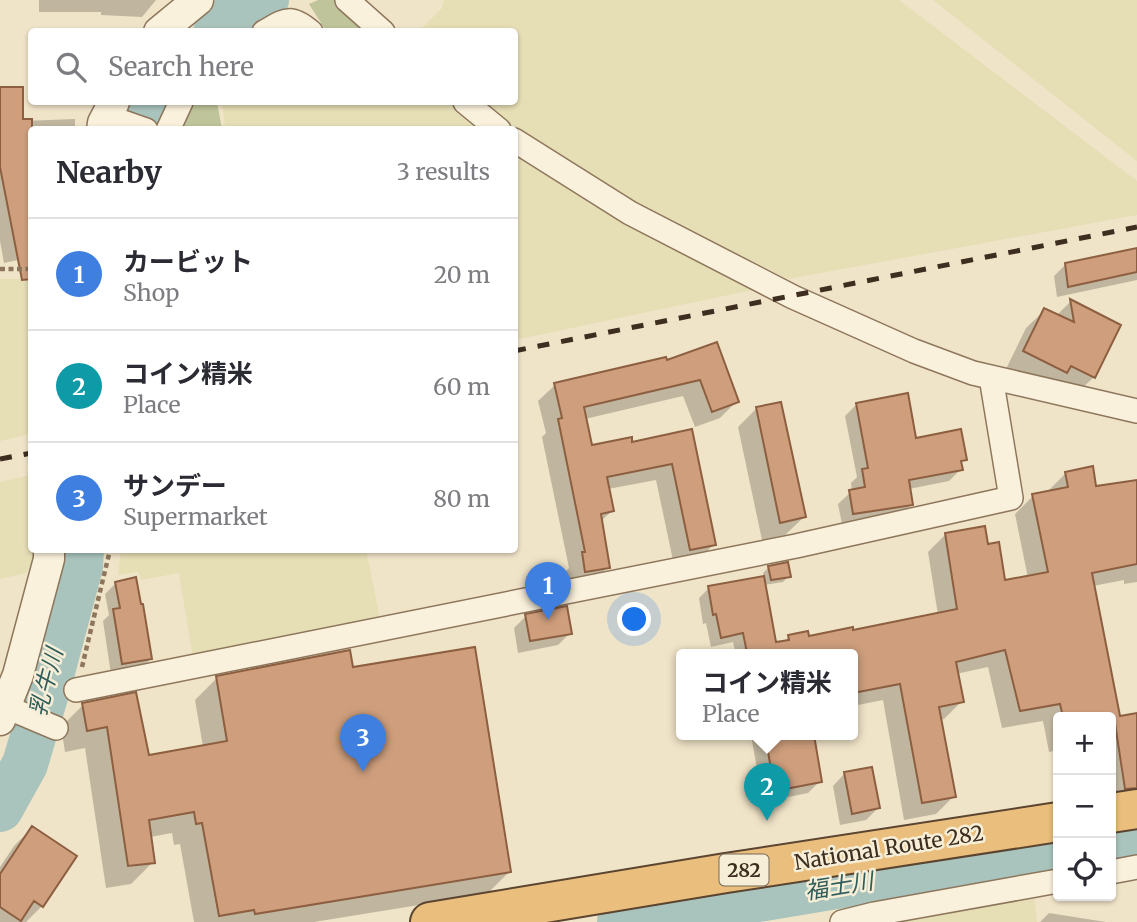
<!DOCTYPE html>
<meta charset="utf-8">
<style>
:root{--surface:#fff;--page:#f2f2f3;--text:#2b2b33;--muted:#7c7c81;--line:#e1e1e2;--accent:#db2777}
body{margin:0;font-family:Merriweather,"Noto Sans JP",serif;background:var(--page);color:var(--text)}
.controls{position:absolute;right:21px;bottom:21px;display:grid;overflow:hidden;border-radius:7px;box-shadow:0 2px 5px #0004}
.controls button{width:63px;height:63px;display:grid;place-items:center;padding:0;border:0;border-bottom:2px solid var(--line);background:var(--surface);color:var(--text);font:35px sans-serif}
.you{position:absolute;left:635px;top:620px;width:24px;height:24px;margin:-18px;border:5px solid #fff;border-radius:50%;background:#1a73e8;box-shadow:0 0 0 10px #1a73e833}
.badge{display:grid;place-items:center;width:46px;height:46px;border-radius:50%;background:var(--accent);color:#fff;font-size:23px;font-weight:700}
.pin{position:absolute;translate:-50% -58px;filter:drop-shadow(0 2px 4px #0008)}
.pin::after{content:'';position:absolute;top:37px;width:24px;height:21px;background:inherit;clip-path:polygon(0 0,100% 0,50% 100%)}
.popup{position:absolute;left:676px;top:649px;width:182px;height:91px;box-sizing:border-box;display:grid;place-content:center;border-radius:7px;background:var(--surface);filter:drop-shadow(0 2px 5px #0005);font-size:23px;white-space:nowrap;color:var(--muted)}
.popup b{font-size:26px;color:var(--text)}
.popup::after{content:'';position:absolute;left:50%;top:100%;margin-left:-14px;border:14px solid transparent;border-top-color:var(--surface)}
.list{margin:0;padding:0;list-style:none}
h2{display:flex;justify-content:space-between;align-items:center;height:91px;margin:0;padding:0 28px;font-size:30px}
h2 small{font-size:23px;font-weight:400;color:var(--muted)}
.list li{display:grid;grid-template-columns:46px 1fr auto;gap:21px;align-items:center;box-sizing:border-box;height:112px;padding:0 28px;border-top:2px solid var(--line)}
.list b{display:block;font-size:26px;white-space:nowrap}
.list p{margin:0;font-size:23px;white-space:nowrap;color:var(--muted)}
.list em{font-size:23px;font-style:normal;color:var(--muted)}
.icon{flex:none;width:38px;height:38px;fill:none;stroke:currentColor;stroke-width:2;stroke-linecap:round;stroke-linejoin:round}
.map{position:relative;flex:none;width:1137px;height:922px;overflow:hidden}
.search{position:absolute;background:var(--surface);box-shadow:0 2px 5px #0004;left:28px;top:28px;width:490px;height:77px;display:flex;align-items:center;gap:18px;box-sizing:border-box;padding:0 24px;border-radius:7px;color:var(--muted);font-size:26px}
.panel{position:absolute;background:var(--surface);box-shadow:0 2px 5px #0004;left:28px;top:126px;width:490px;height:427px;border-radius:7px}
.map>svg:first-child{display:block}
</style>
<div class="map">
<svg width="1137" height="922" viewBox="0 0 1137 922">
<rect width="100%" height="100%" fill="#f0e4c8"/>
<path fill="#e6deb5" d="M 444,0 L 899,0 L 1137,181 L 1137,215 L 788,279 L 656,218 L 514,130 L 510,129 L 494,120 L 473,102 L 514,102 L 514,32 L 418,32 L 442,8 Z
M 933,0 L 1137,0 L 1137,161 Z
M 222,102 L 449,102 L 480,129 L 225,129 Z
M 514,154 L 603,207 L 757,289 L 515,340 Z
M 0,279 L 32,279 L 31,434 L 0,441 Z
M 31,475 L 32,550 L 34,550 L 34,554 L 27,573 L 0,579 L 0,482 Z
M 121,550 L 366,550 L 381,623 L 193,659 L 179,573 L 141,580 L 138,572 L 118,575 Z
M 1034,895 L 1037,922 L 885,922 Z"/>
<path fill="#bfc49a" d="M 318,0 L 336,0 L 373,31 L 326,31 L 309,4 Z
M 197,102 L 217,102 L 222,129 L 173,129 L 172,127 Z"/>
<path fill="#0003" d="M 39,0 L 156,0 L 142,17 L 101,15 L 101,12 L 39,12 Z
M 0,89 L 22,121 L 75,119 L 75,130 L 32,130 L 32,257 L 4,263 L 0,241 Z
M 1137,250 L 1137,280 L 1057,297 L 1054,276 L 1065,265 Z
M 1071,301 L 1094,377 L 1075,395 L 1006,369 L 1026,328 L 1045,310 L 1056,316 Z
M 716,344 L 737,401 L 720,418 L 695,427 L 683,396 L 585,419 L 590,447 L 631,444 L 691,431 L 714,544 L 698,561 L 674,565 L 656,480 L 608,489 L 612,511 L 600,522 L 608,567 L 591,584 L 569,588 L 566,571 L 569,568 L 542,437 L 546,433 L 538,401 L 555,385 L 666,363 Z
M 857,404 L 915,440 L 965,459 L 960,464 L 961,469 L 949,481 L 909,489 L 912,504 L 900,516 L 842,524 L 838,504 L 852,491 L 851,483 L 857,477 L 845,416 Z
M 756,409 L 804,517 L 785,535 L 762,540 L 738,427 Z
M 1066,473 L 1095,488 L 1137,481 L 1137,582 L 1124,584 L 1124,580 L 1093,586 L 1118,718 L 1137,715 L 1137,791 L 1111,795 L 1111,717 L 1058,717 L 1058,750 L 1049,752 L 1043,721 L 1002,728 L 988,667 L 956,674 L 962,701 L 944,719 L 940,720 L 954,796 L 936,814 L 904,820 L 883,700 L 853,706 L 853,655 L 783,642 L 789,637 L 809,645 L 852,632 L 938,615 L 928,552 L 946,534 L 986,546 L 1004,582 L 1028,578 L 1015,514 L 1033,496 L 1048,491 Z
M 769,567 L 789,576 L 783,582 L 764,585 L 768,655 L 736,655 L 733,642 L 711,647 L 706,623 L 703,624 L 699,598 L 709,588 L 764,578 L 763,573 Z
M 116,583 L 151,659 L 139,670 L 111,674 L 103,621 L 109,615 L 105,594 Z
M 526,616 L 570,633 L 558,645 L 518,653 L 514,628 Z
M 352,669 L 509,872 L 487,894 L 314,922 L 194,922 L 180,844 L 174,845 L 172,833 L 150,837 L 153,862 L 131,884 L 106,888 L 85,748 L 65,752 L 61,727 L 83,705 L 148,757 L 203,747 L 195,700 L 217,678 Z
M 751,735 L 812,735 L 820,781 L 808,793 L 763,802 Z
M 845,773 L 878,808 L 866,820 L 840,825 L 833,786 Z
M 32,828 L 75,856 L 42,906 L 26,922 L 0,922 L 0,867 L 14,846 Z
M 1049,913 L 1106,922 L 1040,922 Z"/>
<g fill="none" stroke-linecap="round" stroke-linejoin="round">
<path stroke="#a9c4bc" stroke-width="46" d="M 216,32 L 233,15 L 266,0
M 137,130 L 149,102
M 0,809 L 25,764 L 49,683 L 80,566 L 81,550
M 1111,841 L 1137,837
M 620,922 L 1058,849"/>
</g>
<path fill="#cf9f7d" stroke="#8d5f41" stroke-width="2" d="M 0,87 L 23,87 L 23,119 L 32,119 L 32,279 L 22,280 L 0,167 Z
M 1137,248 L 1137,272 L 1068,287 L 1065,263 Z
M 1070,299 L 1121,325 L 1095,378 L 1071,366 L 1067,373 L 1023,351 L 1044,308 L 1074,322 Z
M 717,342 L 739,402 L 712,412 L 700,380 L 584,407 L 592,445 L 632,437 L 632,442 L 692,429 L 716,545 L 690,550 L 672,464 L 607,477 L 614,511 L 601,514 L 610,568 L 585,572 L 582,552 L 585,552 L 558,419 L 562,418 L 554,383 L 666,357 L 667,360 Z
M 908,393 L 916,438 L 961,429 L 967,460 L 961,461 L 963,470 L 909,480 L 913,505 L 853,514 L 849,490 L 865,487 L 862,469 L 868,468 L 856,403 Z
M 781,402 L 806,517 L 780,523 L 756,407 Z
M 1093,466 L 1096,486 L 1137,480 L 1137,564 L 1092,573 L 1120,716 L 1137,713 L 1137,788 L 1125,789 L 1114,717 L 1063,717 L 1060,704 L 1020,711 L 1005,650 L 956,662 L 964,702 L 939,707 L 956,797 L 922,803 L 900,684 L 853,693 L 853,655 L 762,655 L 762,651 L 747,653 L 743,633 L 721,638 L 716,614 L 713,615 L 708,586 L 764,576 L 776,642 L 789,640 L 788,635 L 808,631 L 809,636 L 853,627 L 853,630 L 957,609 L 945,533 L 985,526 L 988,544 L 999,542 L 1005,580 L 1048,572 L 1032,494 L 1068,487 L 1065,472 Z
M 788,562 L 791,577 L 771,580 L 768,566 Z
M 136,577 L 141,604 L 143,604 L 152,659 L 122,664 L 113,609 L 120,608 L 115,582 Z
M 567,606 L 572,634 L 530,641 L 525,614 Z
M 475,647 L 511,872 L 255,914 L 254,910 L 219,916 L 202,823 L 196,824 L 194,812 L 149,820 L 155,863 L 128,866 L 107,727 L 87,731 L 82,703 L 136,692 L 149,755 L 227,741 L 216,676 L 350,650 L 353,667 Z
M 765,735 L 814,735 L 822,782 L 775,791 Z
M 872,767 L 880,808 L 852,814 L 844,772 Z
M 32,826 L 77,856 L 43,907 L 34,901 L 21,921 L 0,907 L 0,874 Z"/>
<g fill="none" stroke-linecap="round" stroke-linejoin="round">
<g stroke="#8d765c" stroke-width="26">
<path id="minor" d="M 347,0 L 383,32
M 264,32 C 286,20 290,14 311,32
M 465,102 L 499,130
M 106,116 L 146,130
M 168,130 L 181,102
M 514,140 L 630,213 L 793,297 L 914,351 L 973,373 L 1137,411
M 76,690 L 796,546 L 1011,498 L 991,377
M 0,707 L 8,705 L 18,712 L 56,728
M 1111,872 L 1137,867
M 842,922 L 874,914 L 1058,881"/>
</g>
<g stroke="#8d765c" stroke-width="33">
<path id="tertiary" d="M 159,32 L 198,0
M 102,130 L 103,123 L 114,102
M 0,720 L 18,675 L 49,559 L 49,550"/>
</g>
<g stroke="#5b4430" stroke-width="42">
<path id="trunk" d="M 1111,813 L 1137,809
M 430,922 L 726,873 L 1058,822"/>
</g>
<path stroke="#8d765c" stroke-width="4.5" stroke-dasharray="5 3.5" stroke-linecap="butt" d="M 0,269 L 32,269
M 82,667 L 110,550"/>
<use href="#minor" stroke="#faf1dc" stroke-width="23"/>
<use href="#tertiary" stroke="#faf1dc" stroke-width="30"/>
<use href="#trunk" stroke="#eabe7c" stroke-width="38"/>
<path stroke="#3d2e20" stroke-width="5" stroke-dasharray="12 12" stroke-linecap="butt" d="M 514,351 L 1137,227
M 0,459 L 32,453"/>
</g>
<g text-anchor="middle" stroke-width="5" stroke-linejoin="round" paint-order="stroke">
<rect fill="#f7eed8" stroke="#756857" stroke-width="2" x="719.5" y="854.5" width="49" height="31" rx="5"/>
<g font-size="19" font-weight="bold" fill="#3d2e20">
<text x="744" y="877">282</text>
</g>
<g font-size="21" fill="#3d2e20" stroke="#f7eed8">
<text transform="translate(889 848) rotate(-9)" y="7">National Route 282</text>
</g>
<g font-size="23" font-style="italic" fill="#2f5d5a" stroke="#f7eed8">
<text transform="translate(46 682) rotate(-75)" y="8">乳牛川</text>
<text transform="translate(839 886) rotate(-9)" y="8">福士川</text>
</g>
</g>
</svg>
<div class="controls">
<button>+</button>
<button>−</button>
<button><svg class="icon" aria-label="locate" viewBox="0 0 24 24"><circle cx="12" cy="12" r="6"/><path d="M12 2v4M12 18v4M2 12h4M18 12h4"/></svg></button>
</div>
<div class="you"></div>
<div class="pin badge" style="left:548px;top:620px;background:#3f7fe0">1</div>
<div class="pin badge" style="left:767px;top:821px;background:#0f9aa8">2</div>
<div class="popup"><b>コイン精米</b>Place</div>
<div class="pin badge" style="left:363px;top:772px;background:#3f7fe0">3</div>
<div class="search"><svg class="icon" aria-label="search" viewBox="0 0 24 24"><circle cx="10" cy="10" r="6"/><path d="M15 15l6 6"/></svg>Search here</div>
<section class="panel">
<h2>Nearby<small>3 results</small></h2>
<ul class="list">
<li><span class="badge" style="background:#3f7fe0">1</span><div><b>カービット</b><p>Shop</p></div><em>20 m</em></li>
<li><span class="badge" style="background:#0f9aa8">2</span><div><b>コイン精米</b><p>Place</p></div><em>60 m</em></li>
<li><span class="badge" style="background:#3f7fe0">3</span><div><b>サンデー</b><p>Supermarket</p></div><em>80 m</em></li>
</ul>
</section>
</div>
